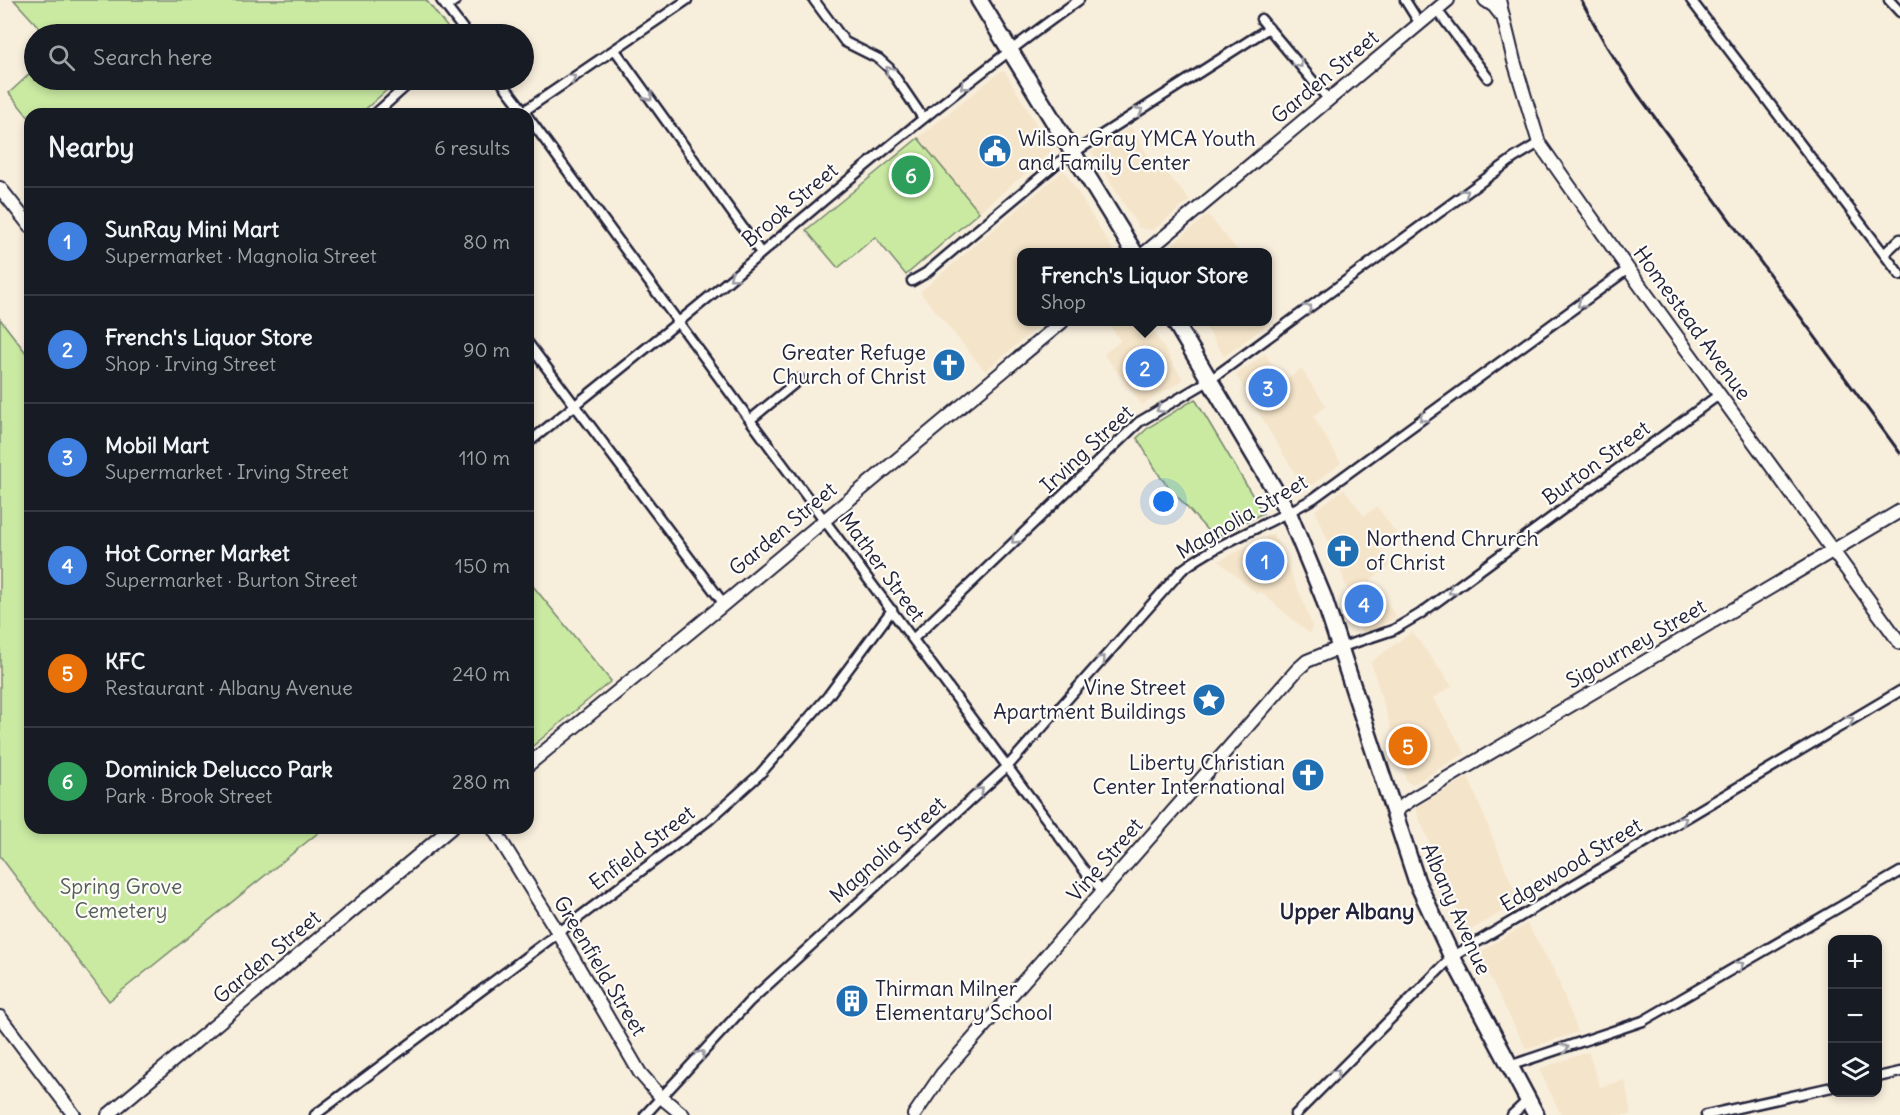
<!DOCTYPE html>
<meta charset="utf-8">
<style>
:root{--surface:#171b24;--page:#242831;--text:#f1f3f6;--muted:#9ea1a6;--line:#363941;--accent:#ea580c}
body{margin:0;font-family:Delius,sans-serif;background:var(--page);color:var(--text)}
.controls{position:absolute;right:18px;bottom:18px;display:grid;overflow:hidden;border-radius:12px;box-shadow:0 3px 9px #0003}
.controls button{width:54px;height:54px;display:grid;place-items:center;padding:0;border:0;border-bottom:2px solid var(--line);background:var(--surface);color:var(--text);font:30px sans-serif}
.you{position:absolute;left:1164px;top:502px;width:21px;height:21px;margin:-15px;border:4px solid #fff;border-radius:50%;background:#1a73e8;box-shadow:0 0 0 9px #1a73e833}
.badge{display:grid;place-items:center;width:39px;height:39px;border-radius:50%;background:var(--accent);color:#fff;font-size:20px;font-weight:700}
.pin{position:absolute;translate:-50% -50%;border:3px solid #fff;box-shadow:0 2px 6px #0006}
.popup{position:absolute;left:1017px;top:248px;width:255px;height:78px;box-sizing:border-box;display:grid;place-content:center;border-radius:12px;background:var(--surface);filter:drop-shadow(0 2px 4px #0005);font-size:20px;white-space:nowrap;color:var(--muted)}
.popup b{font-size:22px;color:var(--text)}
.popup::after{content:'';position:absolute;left:50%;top:100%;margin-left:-12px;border:12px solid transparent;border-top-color:var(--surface)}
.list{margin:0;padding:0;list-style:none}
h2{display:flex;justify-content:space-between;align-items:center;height:78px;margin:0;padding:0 24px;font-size:26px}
h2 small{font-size:20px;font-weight:400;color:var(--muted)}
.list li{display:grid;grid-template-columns:39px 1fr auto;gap:18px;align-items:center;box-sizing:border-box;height:108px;padding:0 24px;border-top:2px solid var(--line)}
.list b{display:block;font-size:22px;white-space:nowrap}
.list p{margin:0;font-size:20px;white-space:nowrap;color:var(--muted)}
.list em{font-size:20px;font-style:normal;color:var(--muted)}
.icon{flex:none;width:33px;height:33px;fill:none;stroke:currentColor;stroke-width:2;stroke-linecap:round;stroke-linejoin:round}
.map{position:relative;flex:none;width:1900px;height:1115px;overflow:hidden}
.search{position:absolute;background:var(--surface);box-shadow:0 3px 9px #0003;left:24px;top:24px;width:510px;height:66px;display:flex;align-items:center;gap:15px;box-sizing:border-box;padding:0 21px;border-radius:33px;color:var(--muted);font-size:22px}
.panel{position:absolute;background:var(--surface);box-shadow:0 3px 9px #0003;left:24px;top:108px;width:510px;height:726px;border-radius:18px}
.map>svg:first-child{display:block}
</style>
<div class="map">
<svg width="1900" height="1115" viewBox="0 0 1900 1115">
<rect width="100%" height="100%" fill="#f8eedc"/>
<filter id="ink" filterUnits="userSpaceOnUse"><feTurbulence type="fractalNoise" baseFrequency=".0167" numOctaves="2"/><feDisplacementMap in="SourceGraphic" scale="12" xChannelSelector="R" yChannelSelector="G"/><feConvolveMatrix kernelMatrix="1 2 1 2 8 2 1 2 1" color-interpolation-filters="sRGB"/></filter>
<g filter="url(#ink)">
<path fill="#f4e4c9" d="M 1000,72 L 1005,72 L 1052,151 L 979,212 L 918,138 Z
M 1131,127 L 1155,168 L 1160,165 L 1190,200 L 1153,230 L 1139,228 L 1092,152 Z
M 1064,170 L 1114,252 L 1022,252 L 1022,322 L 1044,322 L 985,371 L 920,292 Z
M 1208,215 L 1239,252 L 1165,252 L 1174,243 Z
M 1268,321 L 1270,323 L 1224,356 L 1203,322 Z
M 1107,322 L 1148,322 L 1183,380 L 1142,405 L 1104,354 L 1121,341 Z
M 1265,354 L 1283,382 L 1301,369 L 1326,406 L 1313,416 L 1341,463 L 1305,490 L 1236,375 Z
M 1344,489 L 1364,516 L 1377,507 L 1396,533 L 1378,547 L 1391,565 L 1370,580 L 1396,616 L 1368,636 L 1363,634 L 1338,563 L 1315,510 Z
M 1273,533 L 1305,606 L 1312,626 L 1310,634 L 1261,592 L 1257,594 L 1219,561 Z
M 1412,632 L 1452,686 L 1433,698 L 1465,753 L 1413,784 L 1407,782 L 1371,662 Z
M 1468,777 L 1519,902 L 1467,932 L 1415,808 Z
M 1527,924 L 1554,970 L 1578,1032 L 1526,1049 L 1478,953 Z
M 1588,1052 L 1600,1087 L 1625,1080 L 1631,1115 L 1561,1115 L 1539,1069 Z"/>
<path fill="#caeaa2" stroke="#76866e" stroke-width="1.5" d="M 14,0 L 426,0 L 451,32 L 448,34 L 45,34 Z
M 34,70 L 34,80 L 398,80 L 360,114 L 30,114 L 30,119 L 9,93 Z
M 918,138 L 979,212 L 906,275 L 875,237 L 838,268 L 806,230 Z
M 0,319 L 30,358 L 30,828 L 324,828 L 109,1001 L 0,856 Z
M 1195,399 L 1263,513 L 1214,538 L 1161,478 L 1137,438 L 1149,427 Z
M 528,580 L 611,681 L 528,750 Z"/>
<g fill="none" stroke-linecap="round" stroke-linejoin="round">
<g stroke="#22223b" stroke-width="13">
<path id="street" d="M 441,0 L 467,34
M 814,0 L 845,42 L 879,59 L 889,68 L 923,118
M 1405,0 L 1420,24
M 1691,0 L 1900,275
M 1889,0 L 1900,12
M 446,7 L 456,0
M 1437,10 L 1488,78
M 1261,19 L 1329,100
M 615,50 L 761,253
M 500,80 L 526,114
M 524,111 L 687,0
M 375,114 L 413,80
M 528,117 L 750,420 L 1090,878 L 1103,891
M 1884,254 L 1900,239
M 912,281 L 926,273 L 1056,164 L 1269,28
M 528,343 L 724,604
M 750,420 L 800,379
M 528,443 C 599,386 670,330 739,272 C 850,178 961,84 1079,0
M 913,639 L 1139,422 L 1210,380 L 1514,158 L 1539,143
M 1339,648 L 1393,630 L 1420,614 L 1720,394
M 1509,1066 L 1643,1021 L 1900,872
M 1878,1077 L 1900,1072
M 315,1115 L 709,820 L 760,774 L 828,696 L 892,610
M 645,1115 L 749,1002 L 1008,766 L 1182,570 C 1222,540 1271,524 1314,498 L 1628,269
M 1295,1115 L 1452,957 L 1900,691
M 1512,1115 L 1528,1100
M 1706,1115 L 1832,1087"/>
</g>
<g stroke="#22223b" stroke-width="16">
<path id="secondary" d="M 1485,0 L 1494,6 L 1501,15
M 1499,0 L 1514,61 L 1539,143 L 1628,269 L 1900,643
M 0,188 L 30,226
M 1146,252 L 1448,0
M 528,765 L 724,604 L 1062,322
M 1394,812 L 1412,799 L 1900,511
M 493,828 L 559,934 L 640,1073 L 661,1097 L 683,1115
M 0,1017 L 74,1115
M 108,1115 L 451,828
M 914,1115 L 942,1074 L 1297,670 L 1307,661 L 1339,648"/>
</g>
<g stroke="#22223b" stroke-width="20">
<path id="highway" d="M 979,0 L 1134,252
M 1175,322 L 1289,514 L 1323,596 L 1417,882 L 1452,957 L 1536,1115"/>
</g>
<use href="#street" stroke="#fdfcf7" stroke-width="8"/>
<use href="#secondary" stroke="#fdfcf7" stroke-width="12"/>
<use href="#highway" stroke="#fdfcf7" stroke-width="15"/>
<path stroke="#22223b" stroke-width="3" d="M 1581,0 L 1607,47 L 1637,93 L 1900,453"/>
</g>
<defs><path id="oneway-chevron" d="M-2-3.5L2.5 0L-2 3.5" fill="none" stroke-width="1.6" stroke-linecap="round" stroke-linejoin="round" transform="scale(1.5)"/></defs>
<g stroke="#9a9aa2">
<use href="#oneway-chevron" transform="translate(1299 64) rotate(50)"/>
<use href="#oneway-chevron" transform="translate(889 70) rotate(-130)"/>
<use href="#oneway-chevron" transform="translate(572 78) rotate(-34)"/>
<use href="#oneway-chevron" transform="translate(964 86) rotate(142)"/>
<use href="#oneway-chevron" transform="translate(649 97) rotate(54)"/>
<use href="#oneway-chevron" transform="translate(1139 111) rotate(-32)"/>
<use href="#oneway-chevron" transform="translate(1465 193) rotate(-36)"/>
<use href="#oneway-chevron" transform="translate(733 277) rotate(141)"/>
<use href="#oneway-chevron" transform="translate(1581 304) rotate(144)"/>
<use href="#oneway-chevron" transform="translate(1308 308) rotate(-36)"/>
<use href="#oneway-chevron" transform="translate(1160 409) rotate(148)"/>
<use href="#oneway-chevron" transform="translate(1423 418) rotate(144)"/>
<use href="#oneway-chevron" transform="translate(1015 540) rotate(136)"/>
<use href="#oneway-chevron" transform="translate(1452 591) rotate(144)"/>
<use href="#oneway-chevron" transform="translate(1102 659) rotate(-48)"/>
<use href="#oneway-chevron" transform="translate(1850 720) rotate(-31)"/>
<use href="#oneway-chevron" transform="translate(980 791) rotate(-42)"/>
<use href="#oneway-chevron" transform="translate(1683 820) rotate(-31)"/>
<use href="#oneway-chevron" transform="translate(1740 965) rotate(-30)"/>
<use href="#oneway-chevron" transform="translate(1565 1048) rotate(-18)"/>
<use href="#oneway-chevron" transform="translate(701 1054) rotate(-48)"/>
<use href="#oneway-chevron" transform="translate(1336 1073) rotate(-45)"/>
</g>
</g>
<defs>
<g id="civic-disc" transform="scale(1.725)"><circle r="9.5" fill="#1f6fb2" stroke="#fdfcf7"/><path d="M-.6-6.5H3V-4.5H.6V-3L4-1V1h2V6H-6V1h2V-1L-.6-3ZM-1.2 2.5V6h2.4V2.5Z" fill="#fff"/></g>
<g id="church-disc" transform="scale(1.725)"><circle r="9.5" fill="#1f6fb2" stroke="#fdfcf7"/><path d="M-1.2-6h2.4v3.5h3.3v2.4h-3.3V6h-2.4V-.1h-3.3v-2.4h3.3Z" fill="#fff"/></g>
<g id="sight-disc" transform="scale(1.725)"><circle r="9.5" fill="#1f6fb2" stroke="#fdfcf7"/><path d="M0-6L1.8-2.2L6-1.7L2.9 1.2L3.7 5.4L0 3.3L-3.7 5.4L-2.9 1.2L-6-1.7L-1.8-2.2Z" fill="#fff"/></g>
<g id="building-disc" transform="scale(1.725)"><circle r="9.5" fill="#1f6fb2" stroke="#fdfcf7"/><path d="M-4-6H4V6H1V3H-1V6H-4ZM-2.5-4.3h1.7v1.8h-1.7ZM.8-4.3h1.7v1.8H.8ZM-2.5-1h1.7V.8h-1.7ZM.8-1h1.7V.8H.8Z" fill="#fff"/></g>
</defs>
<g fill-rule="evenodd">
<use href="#civic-disc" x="995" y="151"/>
<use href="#church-disc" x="949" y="365"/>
<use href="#church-disc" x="1343" y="551"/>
<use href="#sight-disc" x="1209" y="700"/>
<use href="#church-disc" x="1308" y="775"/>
<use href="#building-disc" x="852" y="1001"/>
</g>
<g text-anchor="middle" stroke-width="4.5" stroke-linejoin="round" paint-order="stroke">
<g font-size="21" fill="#22223b" stroke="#fdfcf7">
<text transform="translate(1325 77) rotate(-40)" y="7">Garden Street</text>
<text transform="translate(790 205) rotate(-40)" y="7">Brook Street</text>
<text transform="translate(1692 323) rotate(54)" y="7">Homestead Avenue</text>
<text transform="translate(1087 449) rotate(-43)" y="7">Irving Street</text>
<text transform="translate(1596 463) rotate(-36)" y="7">Burton Street</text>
<text transform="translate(1242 517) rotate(-30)" y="7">Magnolia Street</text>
<text transform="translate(783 529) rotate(-40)" y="7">Garden Street</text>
<text transform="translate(882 567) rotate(54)" y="7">Mather Street</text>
<text transform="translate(1636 644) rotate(-30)" y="7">Sigourney Street</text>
<text transform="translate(642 848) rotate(-37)" y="7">Enfield Street</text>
<text transform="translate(888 850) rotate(-42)" y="7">Magnolia Street</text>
<text transform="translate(1105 860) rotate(-49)" y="7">Vine Street</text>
<text transform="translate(1571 865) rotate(-31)" y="7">Edgewood Street</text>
<text transform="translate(1456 909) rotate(66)" y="7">Albany Avenue</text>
<text transform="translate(267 957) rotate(-40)" y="7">Garden Street</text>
<text transform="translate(600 966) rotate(59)" y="7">Greenfield Street</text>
</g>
<g font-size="21" fill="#22223b" stroke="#fdfcf7" text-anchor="start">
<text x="1018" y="146">Wilson-Gray YMCA Youth<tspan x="1018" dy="24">and Family Center</tspan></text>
<text x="926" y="360" text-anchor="end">Greater Refuge<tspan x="926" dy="24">Church of Christ</tspan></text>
<text x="1366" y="546">Northend Chrurch<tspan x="1366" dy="24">of Christ</tspan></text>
<text x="1186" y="695" text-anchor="end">Vine Street<tspan x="1186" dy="24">Apartment Buildings</tspan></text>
<text x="1285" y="770" text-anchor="end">Liberty Christian<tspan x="1285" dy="24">Center International</tspan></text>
<text x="875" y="996">Thirman Milner<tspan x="875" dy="24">Elementary School</tspan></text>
</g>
<g font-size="21" fill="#545e5a" stroke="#fdfcf7">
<text x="121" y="894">Spring Grove<tspan x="121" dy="24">Cemetery</tspan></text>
</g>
<g font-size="22" font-weight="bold" fill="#22223b" stroke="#fdfcf7">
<text x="1347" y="919">Upper Albany</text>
</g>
</g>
</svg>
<div class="controls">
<button>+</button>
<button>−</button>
<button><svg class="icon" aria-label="layers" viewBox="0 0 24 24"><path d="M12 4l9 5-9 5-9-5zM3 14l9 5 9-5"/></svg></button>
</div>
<div class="you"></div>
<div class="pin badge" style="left:1265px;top:561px;background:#3f7fe0">1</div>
<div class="pin badge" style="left:1145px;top:368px;background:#3f7fe0">2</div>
<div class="popup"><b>French's Liquor Store</b>Shop</div>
<div class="pin badge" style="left:1268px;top:388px;background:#3f7fe0">3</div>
<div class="pin badge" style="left:1364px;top:604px;background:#3f7fe0">4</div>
<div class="pin badge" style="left:1408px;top:746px;background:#e8710a">5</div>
<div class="pin badge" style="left:911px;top:175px;background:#2e9e5b">6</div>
<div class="search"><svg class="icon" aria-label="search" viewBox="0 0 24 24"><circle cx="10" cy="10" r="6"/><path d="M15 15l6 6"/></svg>Search here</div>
<section class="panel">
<h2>Nearby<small>6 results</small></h2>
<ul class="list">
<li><span class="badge" style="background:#3f7fe0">1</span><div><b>SunRay Mini Mart</b><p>Supermarket · Magnolia Street</p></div><em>80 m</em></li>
<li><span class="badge" style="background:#3f7fe0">2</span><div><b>French's Liquor Store</b><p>Shop · Irving Street</p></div><em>90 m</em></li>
<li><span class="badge" style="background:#3f7fe0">3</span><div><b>Mobil Mart</b><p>Supermarket · Irving Street</p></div><em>110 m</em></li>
<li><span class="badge" style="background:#3f7fe0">4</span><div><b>Hot Corner Market</b><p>Supermarket · Burton Street</p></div><em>150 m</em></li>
<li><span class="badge" style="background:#e8710a">5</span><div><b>KFC</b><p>Restaurant · Albany Avenue</p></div><em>240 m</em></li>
<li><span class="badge" style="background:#2e9e5b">6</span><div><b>Dominick Delucco Park</b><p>Park · Brook Street</p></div><em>280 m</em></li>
</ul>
</section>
</div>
